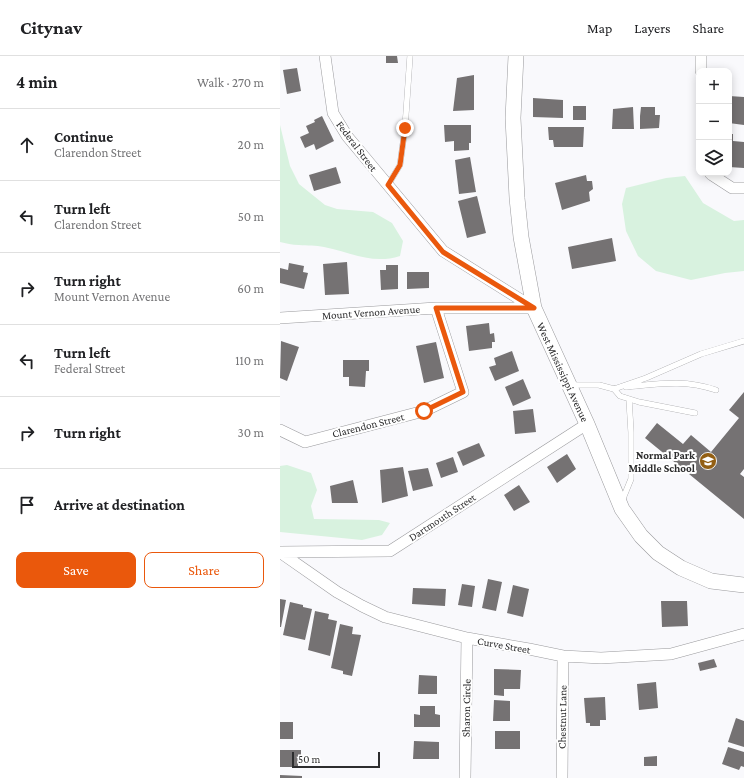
<!DOCTYPE html>
<meta charset="utf-8">
<style>
:root{--surface:#fff;--page:#f6f6f6;--text:#202124;--muted:#757577;--line:#e0e0e0;--accent:#ea580c}
body{margin:0;font-family:"Crimson Pro",serif;background:var(--page);color:var(--text)}
.controls{position:absolute;right:12px;top:12px;display:grid;overflow:hidden;border-radius:8px;box-shadow:0 2px 10px #0003}
.controls button{width:36px;height:36px;display:grid;place-items:center;padding:0;border:0;border-bottom:1px solid var(--line);background:var(--surface);color:var(--text);font:20px sans-serif}
.scale{position:absolute;left:12px;bottom:10px;width:88px;box-sizing:border-box;padding-left:4px;border:2px solid #2d2d2e;border-top:0;font-size:11px;line-height:14px;white-space:nowrap;color:#2d2d2e;-webkit-text-stroke:3px #fff;paint-order:stroke}
.stop{position:absolute;width:12px;height:12px;margin:-9px;border:3px solid #ea580c;border-radius:50%;background:#fff}
.stop.end{background:#ea580c;border-color:#fff;box-shadow:0 1px 4px #0008}
.list{margin:0;padding:0;list-style:none}
h2{display:flex;justify-content:space-between;align-items:center;height:52px;margin:0;padding:0 16px;font-size:17px}
h2 small{font-size:13px;font-weight:400;color:var(--muted)}
.list li{display:grid;grid-template-columns:26px 1fr auto;gap:12px;align-items:center;box-sizing:border-box;height:72px;padding:0 16px;border-top:1px solid var(--line)}
.list b{display:block;font-size:15px;white-space:nowrap}
.list p{margin:0;font-size:13px;white-space:nowrap;color:var(--muted)}
.list em{font-size:13px;font-style:normal;color:var(--muted)}
.actions{display:flex;gap:8px;padding:12px 16px}
.actions a{flex:1;padding:9px 0;border:1px solid var(--accent);border-radius:8px;text-align:center;font-size:14px;color:var(--accent)}
.actions .main{background:var(--accent);color:#fff}
.icon{flex:none;width:22px;height:22px;fill:none;stroke:currentColor;stroke-width:2;stroke-linecap:round;stroke-linejoin:round}
.map{position:relative;flex:none;width:464px;height:722px;overflow:hidden}
header{display:flex;align-items:center;gap:24px;box-sizing:border-box;height:56px;padding:0 20px;background:var(--surface);border-bottom:1px solid var(--line)}
header strong{font-size:19px}
nav{display:flex;gap:22px;margin-inline-start:auto;font-size:14px}
main{display:flex}
aside{flex:1;background:var(--surface)}
.map>svg:first-child{display:block}
</style>
<header>
<strong>Citynav</strong>
<nav><a>Map</a><a>Layers</a><a>Share</a></nav>
</header>
<main>
<aside>
<h2>4 min<small>Walk · 270 m</small></h2>
<ul class="list">
<li><svg class="icon" aria-label="ahead" viewBox="0 0 24 24"><path d="M12 20V5M6 11l6-6 6 6"/></svg><div><b>Continue</b><p>Clarendon Street</p></div><em>20 m</em></li>
<li><svg class="icon" aria-label="left" viewBox="0 0 24 24"><path d="M17 20v-9H6M10 6l-5 5 5 5"/></svg><div><b>Turn left</b><p>Clarendon Street</p></div><em>50 m</em></li>
<li><svg class="icon" aria-label="right" viewBox="0 0 24 24"><path d="M7 20v-9h11M14 6l5 5-5 5"/></svg><div><b>Turn right</b><p>Mount Vernon Avenue</p></div><em>60 m</em></li>
<li><svg class="icon" aria-label="left" viewBox="0 0 24 24"><path d="M17 20v-9H6M10 6l-5 5 5 5"/></svg><div><b>Turn left</b><p>Federal Street</p></div><em>110 m</em></li>
<li><svg class="icon" aria-label="right" viewBox="0 0 24 24"><path d="M7 20v-9h11M14 6l5 5-5 5"/></svg><div><b>Turn right</b></div><em>30 m</em></li>
<li><svg class="icon" aria-label="arrive" viewBox="0 0 24 24"><path d="M6 21V4h12l-3 4 3 4H6"/></svg><div><b>Arrive at destination</b></div></li>
</ul>
<div class="actions"><a class="main">Save</a><a>Share</a></div>
</aside>
<div class="map">
<svg width="464" height="722" viewBox="0 0 464 722">
<rect width="100%" height="100%" fill="#f9f9fc"/>
<path fill="#d8f2df" d="M 0,69 L 10,110 L 19,128 L 45,149 L 57,153 L 93,156 L 112,167 L 123,185 L 120,200 C 92,209 70,196 44,191 C 36,189 27,190 19,189 C 12,189 6,187 0,186 Z
M 405,120 L 423,147 L 454,165 L 464,164 L 464,215 L 445,217 L 411,224 L 376,215 L 358,200 L 346,175 L 342,148 L 346,132 L 386,122 Z
M 7,409 L 31,417 L 37,434 L 31,450 L 34,463 L 99,464 L 110,467 L 102,479 L 82,484 L 0,476 L 0,410 Z"/>
<path fill="#757273" d="M 106,0 L 117,0 L 118,7 L 106,7 Z
M 17,12 L 21,35 L 7,38 L 3,14 Z
M 194,19 L 194,54 L 173,55 L 177,22 Z
M 449,40 L 464,41 L 464,69 L 449,67 Z
M 253,42 L 283,44 L 283,62 L 253,61 Z
M 293,50 L 306,50 L 306,64 L 293,64 Z
M 353,51 L 354,73 L 332,73 L 333,53 Z
M 361,51 L 375,51 L 375,59 L 380,59 L 379,72 L 360,73 L 360,60 Z
M 42,60 L 54,85 L 36,94 L 34,88 L 25,92 L 20,81 L 29,77 L 26,70 L 35,66 L 34,64 Z
M 164,69 L 191,69 L 191,87 L 189,87 L 189,94 L 174,95 L 174,85 L 165,86 Z
M 268,71 L 304,71 L 303,91 L 274,91 L 273,84 L 269,84 Z
M 449,78 L 453,78 L 453,85 L 464,86 L 464,112 L 449,111 Z
M 190,101 L 196,136 L 179,138 L 175,104 Z
M 56,111 L 61,127 L 34,135 L 29,119 Z
M 306,119 L 307,125 L 312,125 L 313,133 L 309,136 L 310,145 L 282,154 L 275,127 Z
M 197,140 L 206,177 L 187,182 L 178,145 Z
M 332,182 L 336,205 L 292,213 L 288,191 Z
M 67,206 L 69,238 L 45,239 L 43,208 Z
M 9,207 L 24,210 L 23,216 L 28,217 L 24,233 L 0,227 L 0,212 L 8,214 Z
M 106,209 L 118,209 L 118,233 L 101,234 L 100,214 L 106,214 Z
M 127,216 L 149,216 L 149,232 L 127,233 Z
M 209,267 L 210,278 L 214,277 L 215,286 L 212,286 L 212,292 L 189,295 L 186,270 Z
M 1,285 L 19,291 L 7,325 L 0,322 Z
M 156,286 L 164,322 L 144,327 L 136,290 Z
M 232,295 L 239,315 L 215,325 L 209,311 L 216,309 L 214,302 Z
M 63,304 L 89,304 L 89,315 L 86,315 L 85,331 L 69,330 L 69,321 L 63,321 Z
M 243,323 L 251,342 L 233,350 L 225,331 Z
M 464,336 L 464,413 L 460,418 L 464,421 L 464,463 L 365,382 L 377,367 L 403,388 L 411,379 L 431,396 L 459,362 L 449,354 Z
M 253,353 L 256,376 L 235,378 L 233,355 Z
M 199,387 L 205,400 L 183,410 L 177,396 Z
M 287,398 L 296,413 L 277,427 L 267,411 Z
M 173,401 L 178,416 L 161,422 L 156,407 Z
M 123,411 L 128,440 L 102,447 L 100,414 Z
M 148,412 L 153,430 L 133,435 L 128,415 Z
M 73,424 L 78,447 L 52,447 L 50,430 Z
M 239,429 L 250,446 L 234,455 L 224,439 Z
M 208,523 L 222,526 L 216,555 L 202,552 Z
M 182,528 L 195,530 L 192,551 L 178,549 Z
M 233,529 L 249,533 L 243,561 L 227,557 Z
M 133,532 L 166,533 L 165,550 L 132,548 Z
M 0,543 L 6,544 L 1,571 L 0,571 Z
M 381,545 L 407,545 L 408,570 L 382,571 Z
M 10,546 L 23,549 L 23,551 L 32,553 L 25,584 L 3,579 Z
M 35,555 L 49,558 L 48,563 L 57,565 L 50,600 L 28,594 Z
M 60,568 L 73,571 L 72,578 L 81,579 L 72,620 L 63,618 L 63,615 L 51,612 Z
M 434,603 L 437,611 L 420,615 L 418,607 Z
M 214,613 L 241,614 L 240,633 L 224,633 L 224,640 L 214,639 Z
M 139,619 L 157,620 L 157,638 L 138,638 Z
M 376,626 L 378,652 L 359,654 L 357,628 Z
M 325,641 L 326,664 L 320,664 L 320,670 L 310,670 L 310,667 L 306,667 L 304,642 Z
M 214,644 L 230,645 L 230,665 L 213,665 Z
M 140,650 L 155,650 L 155,658 L 160,659 L 160,671 L 134,671 L 134,658 L 140,659 Z
M 456,662 L 464,665 L 464,691 L 448,686 Z
M 0,666 L 13,666 L 13,683 L 0,683 Z
M 215,675 L 240,675 L 240,693 L 215,693 Z
M 134,685 L 159,686 L 159,703 L 133,703 Z
M 448,691 L 464,696 L 464,711 L 461,710 L 459,714 L 442,708 Z
M 0,694 L 21,694 L 21,705 L 18,705 L 18,711 L 0,711 Z
M 377,700 L 377,710 L 364,710 L 364,701 Z
M 0,719 L 22,720 L 22,722 L 0,722 Z"/>
<g fill="none" stroke-linecap="round" stroke-linejoin="round">
<g stroke="#9a9a9d" stroke-width="6">
<path id="lane" d="M 108,129 L 120,109 L 125,72 L 130,0
M 291,329 L 319,329 L 334,333 L 366,322 L 421,298 L 464,285
M 346,331 C 379,328 403,323 436,334
M 334,333 L 340,340 L 359,346 L 415,357
M 342,445 L 351,423 L 351,376 L 349,343"/>
</g>
<g stroke="#9a9a9d" stroke-width="12">
<path id="street" d="M 45,0 L 53,57 L 67,80 L 163,195 L 254,252
M 421,15 L 421,0
M 430,117 L 432,119 L 452,132 L 464,132
M 0,262 L 156,252 L 253,252
M 0,374 L 25,386 L 144,355 L 183,336 L 156,252
M 0,496 L 110,495 L 307,368
M 1,497 L 57,536 L 82,550 L 105,561 L 187,582 L 249,593 L 283,600 L 321,602 L 391,598 L 464,578
M 185,722 L 187,582
M 282,722 L 283,600"/>
</g>
<g stroke="#9a9a9d" stroke-width="16">
<path id="secondary" d="M 236,0 L 233,62 L 237,142 L 241,181 L 254,252 L 307,368 L 342,453 L 361,480 L 378,497 L 401,512 L 431,525 L 464,529"/>
</g>
<use href="#lane" stroke="#fff" stroke-width="5.5"/>
<use href="#street" stroke="#fff" stroke-width="11"/>
<use href="#secondary" stroke="#fff" stroke-width="15"/>
</g>
<g fill="none" stroke-linecap="round" stroke-linejoin="round">
<path stroke="#ea580c" stroke-width="5" d="M 125,72 L 120,109 L 108,129 L 163,196 L 254,252 L 156,252 L 183,336 L 144,355"/>
</g>
<defs>
<g id="school-disc" transform="scale(0.9)"><circle r="9.5" fill="#935f13" stroke="#fff"/><path d="M0-5L7-2L0 1L-7-2ZM-4 1L0 2.5L4 1V4Q0 6-4 4Z" fill="#fff"/></g>
</defs>
<g fill-rule="evenodd">
<use href="#school-disc" x="428" y="405"/>
</g>
<g text-anchor="middle" stroke-width="4" stroke-linejoin="round" paint-order="stroke">
<g font-size="11" fill="#2d2d2e" stroke="#fff">
<text transform="translate(77 90) rotate(53)" y="4">Federal Street</text>
<text transform="translate(91 256) rotate(-4)" y="4">Mount Vernon Avenue</text>
<text transform="translate(283 316) rotate(65)" y="4">West Mississippi Avenue</text>
<text transform="translate(88 369) rotate(-14)" y="4">Clarendon Street</text>
<text transform="translate(162 461) rotate(-33)" y="4">Dartmouth Street</text>
<text transform="translate(224 589) rotate(10)" y="4">Curve Street</text>
<text transform="translate(186 652) rotate(-89)" y="4">Sharon Circle</text>
<text transform="translate(282 661) rotate(-89)" y="4">Chestnut Lane</text>
</g>
<g font-size="11" font-weight="bold" fill="#2d2d2e" stroke="#fff" text-anchor="end">
<text x="415" y="403">Normal Park<tspan x="415" dy="13">Middle School</tspan></text>
</g>
</g>
</svg>
<div class="controls">
<button>+</button>
<button>−</button>
<button><svg class="icon" aria-label="layers" viewBox="0 0 24 24"><path d="M12 4l9 5-9 5-9-5zM3 14l9 5 9-5"/></svg></button>
</div>
<div class="scale">50 m</div>
<div class="stop" style="left:144px;top:355px"></div>
<div class="stop end" style="left:125px;top:72px"></div>
</div>
</main>
